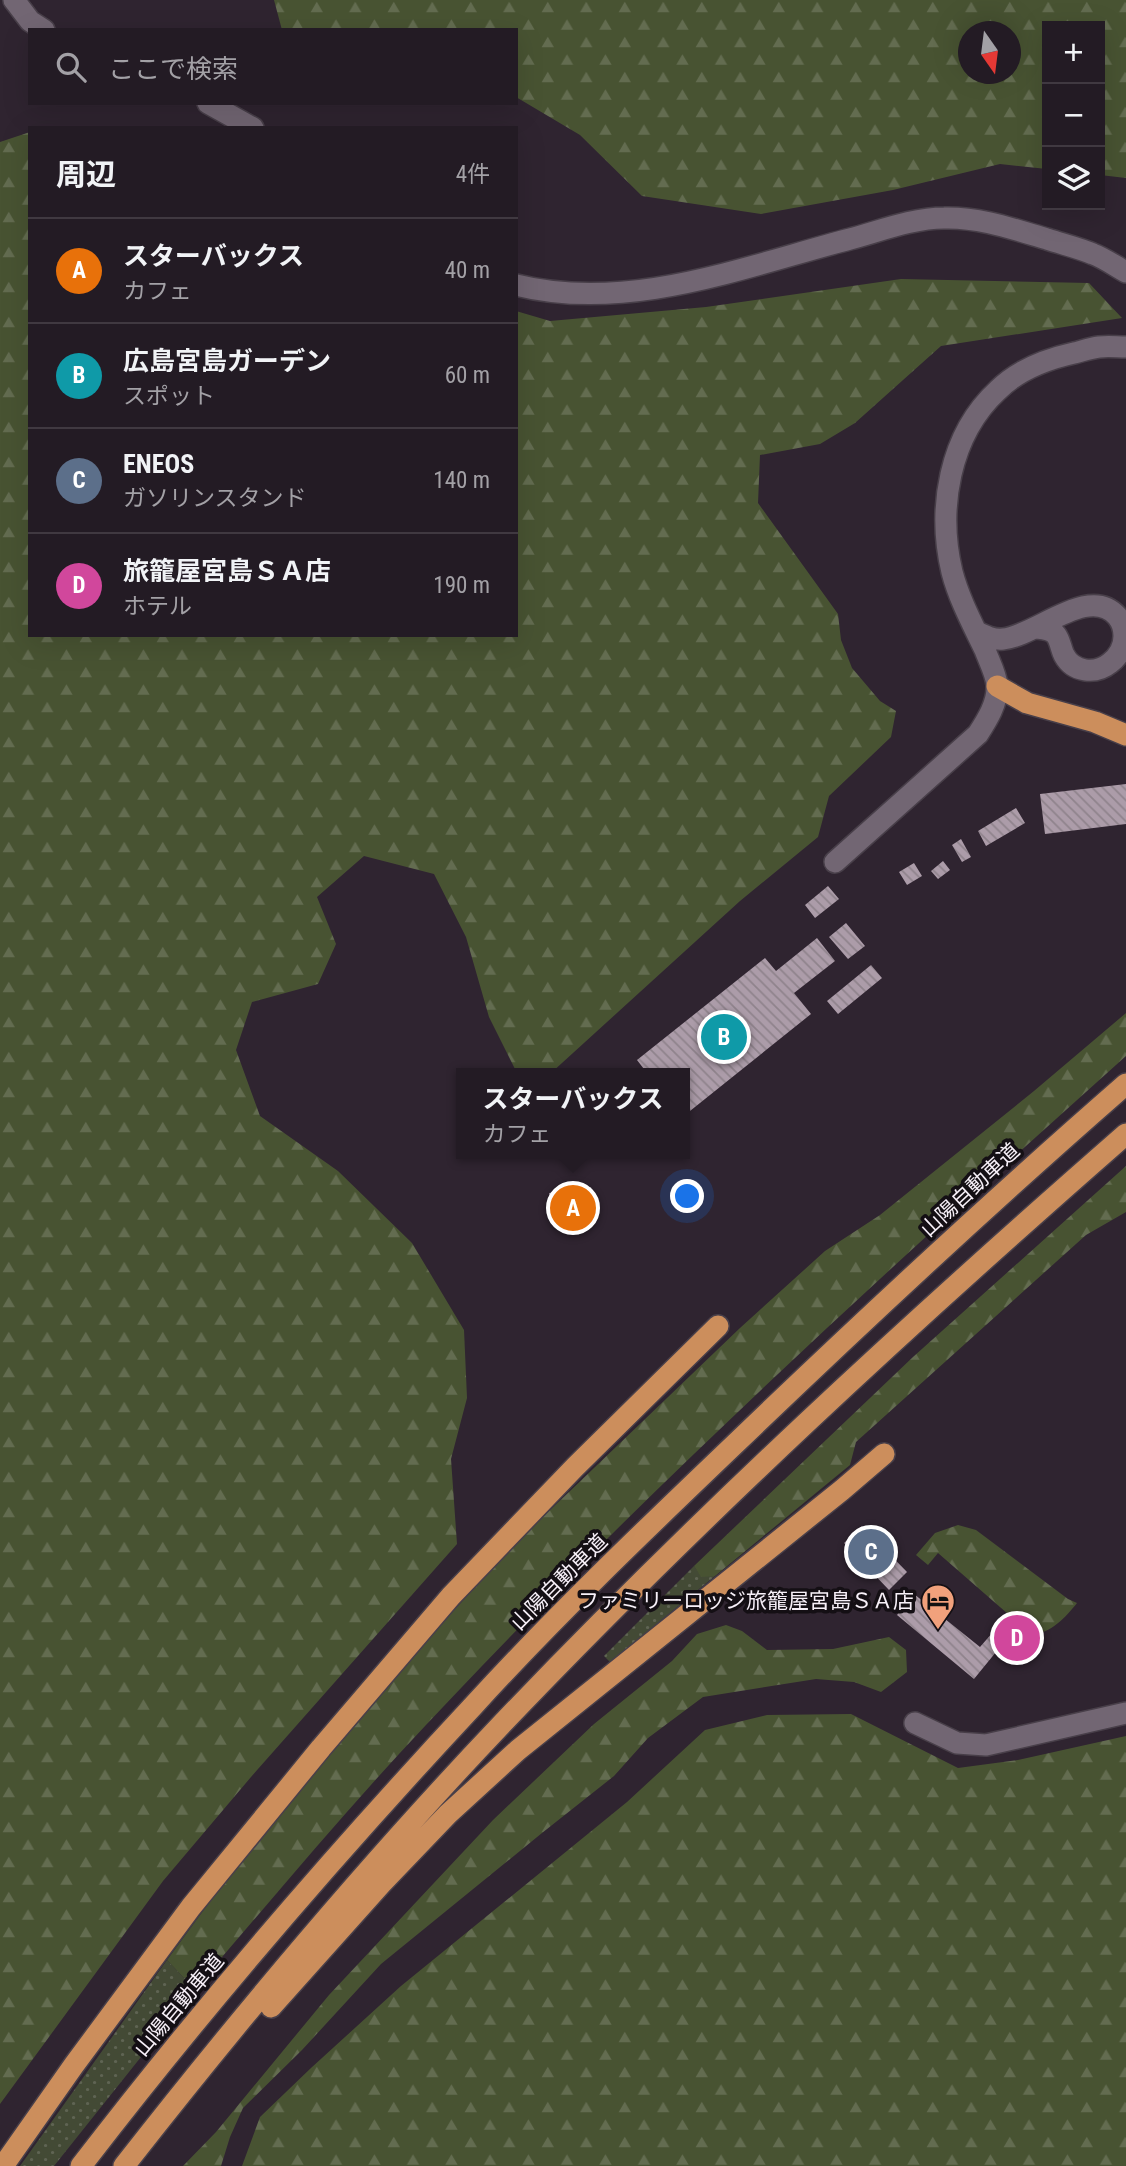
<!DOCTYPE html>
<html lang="ja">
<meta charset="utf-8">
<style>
:root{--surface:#231b24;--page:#2b242c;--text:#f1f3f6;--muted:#a3a1a6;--line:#403941;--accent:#1a73e8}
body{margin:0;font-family:"Roboto Condensed","Noto Sans JP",sans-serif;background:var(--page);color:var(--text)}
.controls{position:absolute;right:21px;top:21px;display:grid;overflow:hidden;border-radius:0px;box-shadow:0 7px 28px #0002}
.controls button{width:63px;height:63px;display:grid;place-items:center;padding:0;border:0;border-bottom:2px solid var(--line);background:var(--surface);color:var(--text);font:35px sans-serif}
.compass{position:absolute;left:958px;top:21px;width:63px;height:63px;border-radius:50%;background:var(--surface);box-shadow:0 7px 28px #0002;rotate:166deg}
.you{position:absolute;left:688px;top:1197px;width:24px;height:24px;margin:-18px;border:5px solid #fff;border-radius:50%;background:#1a73e8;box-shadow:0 0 0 10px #1a73e833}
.badge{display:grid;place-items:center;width:46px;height:46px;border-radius:50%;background:var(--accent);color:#fff;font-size:23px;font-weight:700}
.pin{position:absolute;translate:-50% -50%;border:4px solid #fff;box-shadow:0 2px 7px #0006}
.popup{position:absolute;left:456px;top:1068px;width:234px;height:91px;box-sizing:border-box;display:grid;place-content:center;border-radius:0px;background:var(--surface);filter:drop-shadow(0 2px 5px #0005);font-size:23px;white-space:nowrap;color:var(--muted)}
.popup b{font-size:26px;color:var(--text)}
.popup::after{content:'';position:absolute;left:50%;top:100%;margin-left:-14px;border:14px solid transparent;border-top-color:var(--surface)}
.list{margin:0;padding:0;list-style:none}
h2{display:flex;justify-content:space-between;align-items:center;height:91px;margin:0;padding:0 28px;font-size:30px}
h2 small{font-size:23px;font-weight:400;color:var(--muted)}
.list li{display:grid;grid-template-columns:46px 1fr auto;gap:21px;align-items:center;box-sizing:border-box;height:105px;padding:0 28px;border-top:2px solid var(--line)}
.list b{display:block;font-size:26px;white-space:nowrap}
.list p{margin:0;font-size:23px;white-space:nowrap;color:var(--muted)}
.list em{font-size:23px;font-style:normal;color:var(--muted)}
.icon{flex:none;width:38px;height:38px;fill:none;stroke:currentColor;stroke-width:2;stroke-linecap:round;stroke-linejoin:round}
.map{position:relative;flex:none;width:1126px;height:2166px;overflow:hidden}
.search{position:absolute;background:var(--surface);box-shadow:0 7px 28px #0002;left:28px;top:28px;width:490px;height:77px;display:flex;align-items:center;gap:18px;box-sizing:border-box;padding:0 24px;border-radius:0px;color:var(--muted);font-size:26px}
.panel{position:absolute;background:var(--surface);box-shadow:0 7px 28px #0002;left:28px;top:126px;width:490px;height:511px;border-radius:0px}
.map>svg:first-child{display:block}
</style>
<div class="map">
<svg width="1126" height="2166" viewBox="0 0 1126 2166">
<defs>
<pattern id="grass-dots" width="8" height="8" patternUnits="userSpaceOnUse" patternTransform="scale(1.75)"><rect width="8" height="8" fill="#434a35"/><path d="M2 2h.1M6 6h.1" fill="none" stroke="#5f6453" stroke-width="1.8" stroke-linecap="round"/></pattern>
<pattern id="forest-firs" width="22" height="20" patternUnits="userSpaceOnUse" patternTransform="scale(1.75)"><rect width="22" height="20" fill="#485332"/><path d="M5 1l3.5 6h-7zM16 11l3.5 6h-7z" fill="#636c50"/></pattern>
<pattern id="building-back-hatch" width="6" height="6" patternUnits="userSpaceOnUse" patternTransform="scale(1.75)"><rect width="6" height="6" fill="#ac9ca9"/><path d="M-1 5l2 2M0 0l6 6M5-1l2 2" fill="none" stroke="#8f838c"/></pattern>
</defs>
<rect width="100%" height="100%" fill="#2f2430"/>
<path fill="url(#grass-dots)" d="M 694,1566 L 701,1576 L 715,1576 L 610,1662 L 604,1656 Z
M 167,1960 L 183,1977 L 200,1983 L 54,2166 L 20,2166 Z"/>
<path fill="url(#forest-firs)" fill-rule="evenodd" d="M 274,0 L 1126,0 L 1126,178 L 1100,175 L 1100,26 L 1047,26 L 1047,169 L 1000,164 L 893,190 L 761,214 L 642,196 L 580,135 L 516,97 L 516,30 L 282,30 ZM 968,32 L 1010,32 L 1010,74 L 968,74 Z
M 30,132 L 30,635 L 516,635 L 516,311 L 550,321 L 706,307 L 901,279 L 1089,283 L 1122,318 L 941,346 L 855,423 L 820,444 L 760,455 L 758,503 L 838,614 L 841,640 L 852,668 L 880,701 L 896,711 L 891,737 L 829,796 L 818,837 L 740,901 L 551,1073 L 517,1073 L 489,1017 L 466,937 L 434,874 L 364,856 L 317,897 L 336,944 L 318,984 L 252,1002 L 236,1050 L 260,1116 L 338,1171 L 412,1243 L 464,1330 L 467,1398 L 451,1459 L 457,1544 L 251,1777 L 163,1881 L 0,2104 L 0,142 Z
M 1126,1013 L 1126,1056 C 876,1280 627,1507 399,1754 C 331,1828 266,1906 200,1983 L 183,1977 L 167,1960 L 225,1881 L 315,1768 L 418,1649 L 521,1538 L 740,1328 L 825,1251 L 880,1215 L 1034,1091 Z
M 1126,1166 L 1126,1212 L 1086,1235 L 856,1442 L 850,1465 L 715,1576 L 701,1577 L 694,1566 L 913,1357 Z
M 958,1525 L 976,1530 L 1068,1599 L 1077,1603 C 1066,1617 1050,1634 1032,1634 L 1020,1624 L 1006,1640 L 995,1630 L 1008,1614 L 938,1553 L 928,1565 L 916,1555 L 935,1533 Z
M 726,1625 L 742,1631 L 767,1650 L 833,1649 L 889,1637 L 906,1650 L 907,1672 L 881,1692 L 854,1682 L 816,1679 L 703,1697 L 648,1738 L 614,1776 L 542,1833 L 381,1964 L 302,2050 L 243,2108 L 230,2137 L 221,2166 L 183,2166 L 216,2132 L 329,1995 L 493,1820 L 594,1724 L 672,1661 L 697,1634 Z
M 851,1714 L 958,1768 L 1018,1760 L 1126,1736 L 1126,2166 L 242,2166 L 260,2117 L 311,2068 L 401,1986 L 627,1802 L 705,1730 L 767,1715 Z"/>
<path fill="url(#building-back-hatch)" d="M 1126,784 L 1126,824 L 1045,834 L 1040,794 Z
M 1016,808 L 1025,823 L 986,846 L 978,831 Z
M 961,839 L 971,857 L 962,862 L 952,845 Z
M 943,861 L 950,870 L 938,879 L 931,871 Z
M 914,863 L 922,876 L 907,885 L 899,872 Z
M 828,886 L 839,899 L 815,918 L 805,905 Z
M 846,923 L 865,946 L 848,959 L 829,937 Z
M 817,938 L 835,961 L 794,993 L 811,1014 L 685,1115 L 685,1073 L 647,1073 L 637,1060 L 765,958 L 776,971 Z
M 871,965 L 882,978 L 838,1014 L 827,1001 Z
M 591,1187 L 595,1213 L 553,1219 L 549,1193 Z
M 862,1526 L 907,1572 L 889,1590 L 844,1543 Z
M 914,1594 L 980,1647 L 993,1632 L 1005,1641 L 974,1679 L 897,1615 Z"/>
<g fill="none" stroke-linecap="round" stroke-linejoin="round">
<g stroke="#483f49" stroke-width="24">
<path id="minor" d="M 14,0 L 30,21 L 44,30
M 208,103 L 253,128
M 516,285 C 628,313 743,267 850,239 C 880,231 913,218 944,218 C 980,217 1013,229 1047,239 C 1062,244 1079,248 1093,254 C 1104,258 1115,266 1126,272
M 977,632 C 985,636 993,640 1003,639 C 1036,636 1089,584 1117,616 C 1122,622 1124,629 1124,636 C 1124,648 1119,656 1110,663 C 1095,675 1073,672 1064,655 C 1061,649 1060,640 1056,635 C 1051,629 1043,629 1036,628
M 835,862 L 978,734 C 987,720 998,703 997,685 C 996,674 989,661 985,650 C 973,625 959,599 952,572 C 937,509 949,435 998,390 C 1018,370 1047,359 1074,353 C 1082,351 1091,348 1099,347 C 1108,346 1117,347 1126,347
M 915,1723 L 957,1743 L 986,1745 L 1126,1713"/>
</g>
<g stroke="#483f49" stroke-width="24">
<path id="highway" d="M 997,686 L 1027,703 L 1095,722 L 1126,735
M 271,2007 L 381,1884 L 448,1814 L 518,1750 L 842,1490 L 884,1454
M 3,2166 L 74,2065 L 191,1907 L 321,1748 L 451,1596 L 575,1467 L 718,1326
M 81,2166 C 204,2006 336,1853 474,1705 C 557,1614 647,1528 736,1443 C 864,1320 993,1200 1126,1084
M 124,2166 C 243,2014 368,1865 500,1726 C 698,1518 910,1323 1126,1134"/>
</g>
<use href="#minor" stroke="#726673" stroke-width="21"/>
<use href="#highway" stroke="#cc8e5c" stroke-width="21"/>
</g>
<defs>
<g id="hotel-pin" transform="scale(1.75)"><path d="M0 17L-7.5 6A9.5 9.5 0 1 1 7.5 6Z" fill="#f1a17c" stroke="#140f14"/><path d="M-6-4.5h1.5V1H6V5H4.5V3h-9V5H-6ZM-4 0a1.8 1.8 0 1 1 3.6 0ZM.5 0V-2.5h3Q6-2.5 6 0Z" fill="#111"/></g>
</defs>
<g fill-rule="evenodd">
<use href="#hotel-pin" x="938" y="1601"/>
</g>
<g text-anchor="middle" stroke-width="7" stroke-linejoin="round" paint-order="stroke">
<g font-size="21" fill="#f7f0f8" stroke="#140f14">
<text transform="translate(970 1190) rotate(-43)" y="7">山陽自動車道</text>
<text transform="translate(559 1582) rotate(-45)" y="7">山陽自動車道</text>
<text transform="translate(179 2005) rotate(-50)" y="7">山陽自動車道</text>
</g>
<g font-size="21" fill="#f7f0f8" stroke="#140f14" text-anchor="end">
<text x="914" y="1608">ファミリーロッジ旅籠屋宮島ＳＡ店</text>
</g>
</g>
</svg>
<div class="controls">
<button>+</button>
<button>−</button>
<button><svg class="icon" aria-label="layers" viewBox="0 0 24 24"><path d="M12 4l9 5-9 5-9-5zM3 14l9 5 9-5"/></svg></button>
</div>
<svg class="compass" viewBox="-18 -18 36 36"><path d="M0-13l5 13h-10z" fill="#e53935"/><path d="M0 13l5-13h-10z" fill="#a3a1a6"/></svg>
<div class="you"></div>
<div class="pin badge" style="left:573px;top:1208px;background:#e8710a">A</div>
<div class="popup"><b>スターバックス</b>カフェ</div>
<div class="pin badge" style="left:724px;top:1037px;background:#0f9aa8">B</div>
<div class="pin badge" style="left:871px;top:1552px;background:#5c6f8a">C</div>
<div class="pin badge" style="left:1017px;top:1638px;background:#d1479c">D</div>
<div class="search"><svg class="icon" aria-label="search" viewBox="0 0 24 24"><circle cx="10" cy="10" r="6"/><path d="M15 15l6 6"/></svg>ここで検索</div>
<section class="panel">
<h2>周辺<small>4件</small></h2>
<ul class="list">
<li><span class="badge" style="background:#e8710a">A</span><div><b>スターバックス</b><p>カフェ</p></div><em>40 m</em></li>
<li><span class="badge" style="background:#0f9aa8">B</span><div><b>広島宮島ガーデン</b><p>スポット</p></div><em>60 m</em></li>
<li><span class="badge" style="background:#5c6f8a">C</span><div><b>ENEOS</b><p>ガソリンスタンド</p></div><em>140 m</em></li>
<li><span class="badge" style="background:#d1479c">D</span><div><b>旅籠屋宮島ＳＡ店</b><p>ホテル</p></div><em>190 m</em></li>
</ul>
</section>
</div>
